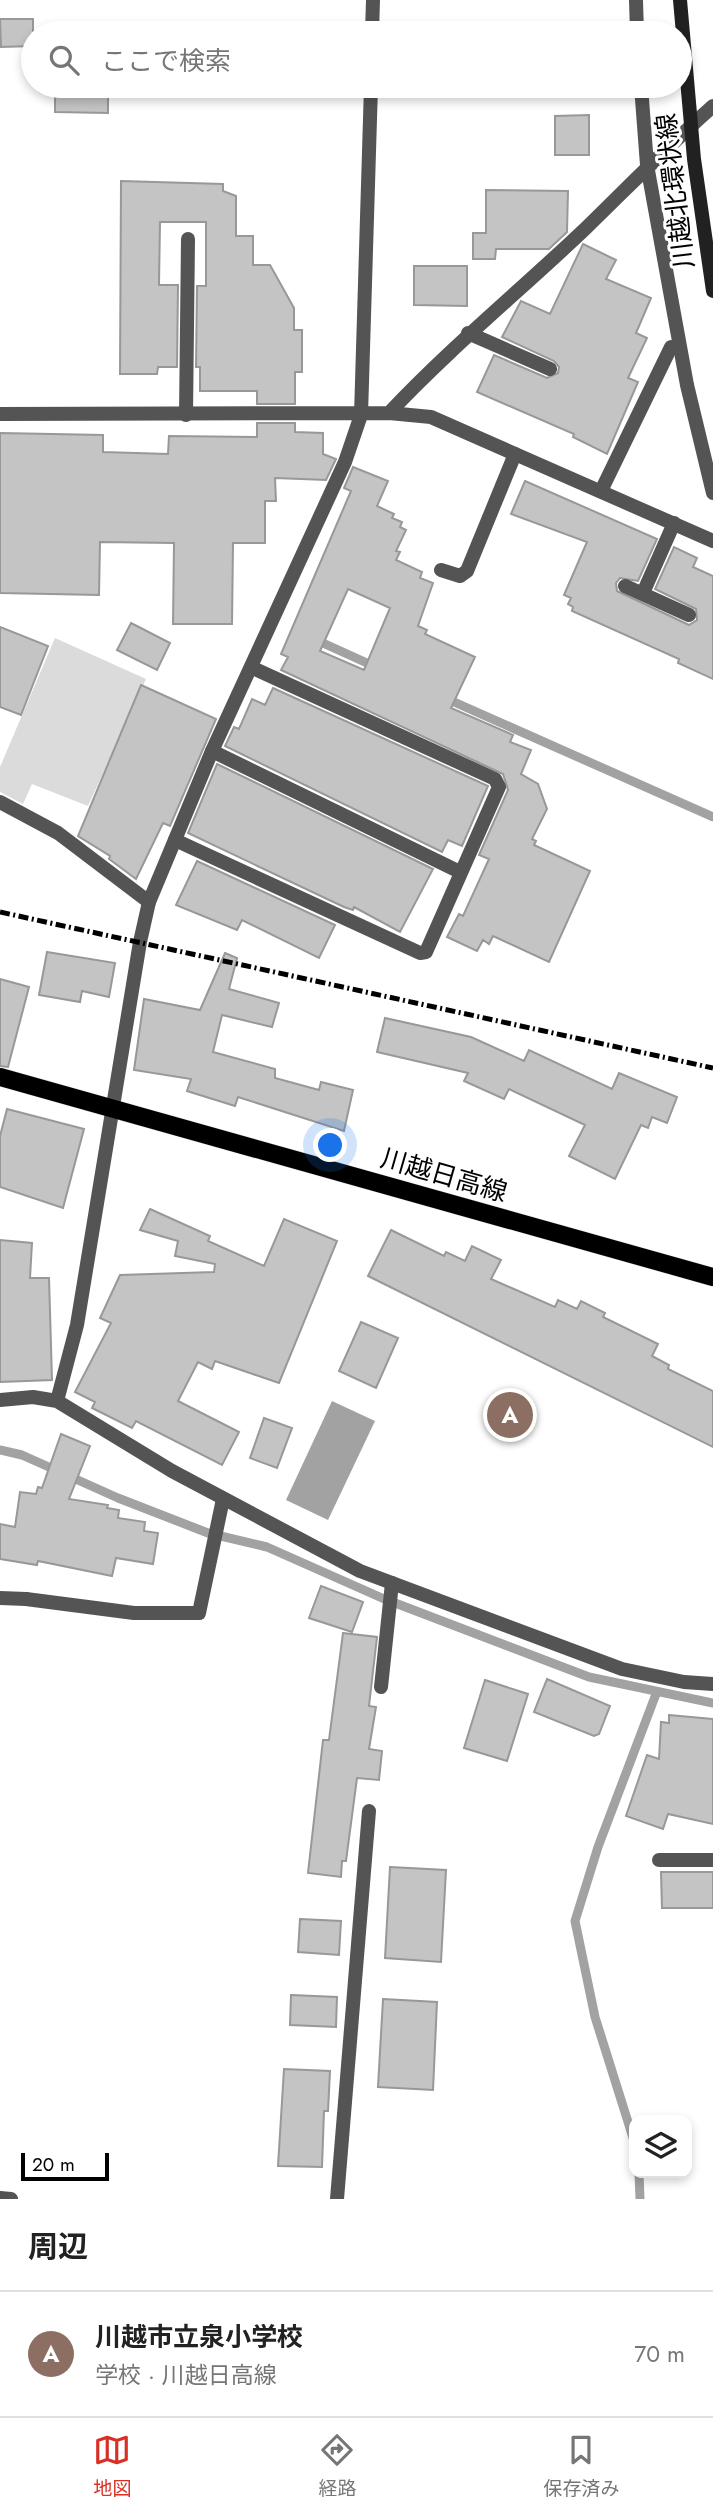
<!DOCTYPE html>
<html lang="ja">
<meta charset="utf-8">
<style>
:root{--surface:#fff;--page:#f2f2f2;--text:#222;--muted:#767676;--line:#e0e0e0;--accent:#d93025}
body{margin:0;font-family:Jost,"Noto Sans JP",sans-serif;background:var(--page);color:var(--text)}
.controls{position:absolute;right:21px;bottom:21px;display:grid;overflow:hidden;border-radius:14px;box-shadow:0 4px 10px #0003}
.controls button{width:63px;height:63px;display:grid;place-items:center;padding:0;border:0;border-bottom:2px solid var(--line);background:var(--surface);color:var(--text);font:35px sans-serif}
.scale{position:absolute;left:21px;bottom:18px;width:88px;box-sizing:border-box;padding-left:7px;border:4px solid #000;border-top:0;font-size:19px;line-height:24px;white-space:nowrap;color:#000;-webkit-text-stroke:5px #fff;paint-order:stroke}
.you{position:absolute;left:331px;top:1146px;width:24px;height:24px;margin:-18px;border:5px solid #fff;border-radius:50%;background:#1a73e8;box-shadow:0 0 0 10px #1a73e833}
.badge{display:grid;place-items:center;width:46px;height:46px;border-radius:50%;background:var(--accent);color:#fff;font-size:23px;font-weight:700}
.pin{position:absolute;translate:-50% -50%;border:4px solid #fff;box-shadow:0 2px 7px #0006}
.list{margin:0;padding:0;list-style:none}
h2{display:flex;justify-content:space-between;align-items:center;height:91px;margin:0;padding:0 28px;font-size:30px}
h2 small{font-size:23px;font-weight:400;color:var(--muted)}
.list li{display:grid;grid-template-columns:46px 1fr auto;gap:21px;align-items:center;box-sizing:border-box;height:126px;padding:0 28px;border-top:2px solid var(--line)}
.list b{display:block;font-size:26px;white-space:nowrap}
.list p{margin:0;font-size:23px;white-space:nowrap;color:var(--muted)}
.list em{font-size:23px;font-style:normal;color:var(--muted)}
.icon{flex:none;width:38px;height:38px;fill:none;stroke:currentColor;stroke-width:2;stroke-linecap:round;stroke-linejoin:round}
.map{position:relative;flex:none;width:713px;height:2199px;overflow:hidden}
.search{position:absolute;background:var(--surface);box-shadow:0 4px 10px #0003;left:21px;right:21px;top:21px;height:77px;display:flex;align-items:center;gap:18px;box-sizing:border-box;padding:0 24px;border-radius:38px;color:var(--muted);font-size:26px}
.sheet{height:217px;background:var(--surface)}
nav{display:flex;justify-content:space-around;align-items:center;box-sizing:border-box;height:98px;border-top:2px solid var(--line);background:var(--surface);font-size:19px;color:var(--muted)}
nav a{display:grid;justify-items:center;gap:4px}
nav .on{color:var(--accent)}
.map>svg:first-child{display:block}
</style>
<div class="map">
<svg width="713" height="2199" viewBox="0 0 713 2199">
<rect width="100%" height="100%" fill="#fff"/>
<path fill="#dbdbdb" d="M 55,638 L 146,679 L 88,806 L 32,784 L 23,804 L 0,792 L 0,767 Z"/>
<path fill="#a2a2a2" d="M 332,1401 L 375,1421 L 328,1520 L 286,1500 Z"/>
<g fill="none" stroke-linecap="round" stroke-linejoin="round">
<path stroke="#a2a2a2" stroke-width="9" d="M 314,639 L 378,668
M 445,698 L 713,817
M 0,1450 L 22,1455 L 118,1498 L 208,1533 L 267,1547 L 382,1598 L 589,1677 L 713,1703
M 634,2141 L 595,2017 L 575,1921 L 598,1847 L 656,1694
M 639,2173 L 640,2199"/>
</g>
<path fill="#c4c4c4" stroke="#989898" stroke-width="2" fill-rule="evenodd" d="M 0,19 L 33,19 L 33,46 L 1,47 Z
M 55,86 L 108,86 L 108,113 L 55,112 Z
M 589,115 L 589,155 L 555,155 L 555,116 Z
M 121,181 L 223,184 L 223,191 L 236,196 L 236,236 L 253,236 L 253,265 L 270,265 L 294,308 L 294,330 L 302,330 L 302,372 L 295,372 L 295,404 L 257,404 L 257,391 L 200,391 L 200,367 L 196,367 L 197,286 L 206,286 L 206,222 L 160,222 L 159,285 L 178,285 L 177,367 L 158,367 L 157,374 L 120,374 Z
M 486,190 L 568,191 L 567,232 L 549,249 L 496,249 L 495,259 L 473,259 L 473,233 L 486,233 Z
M 583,244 L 616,260 L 606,279 L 651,298 L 636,333 L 647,338 L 628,378 L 638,382 L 607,454 L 573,437 L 574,434 L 477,392 L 494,355 L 547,378 L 558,373 L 559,367 L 554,361 L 502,337 L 521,301 L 550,314 Z
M 414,266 L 467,266 L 467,306 L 414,305 Z
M 257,423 L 295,423 L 295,432 L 323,433 L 323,454 L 336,459 L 326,480 L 275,478 L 276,501 L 265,501 L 265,543 L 233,543 L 232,624 L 173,624 L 174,543 L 100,542 L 99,595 L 0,593 L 0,433 L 103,435 L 103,452 L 168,454 L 169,436 L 257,437 Z
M 353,467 L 388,481 L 377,506 L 394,514 L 392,518 L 402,522 L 400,527 L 406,530 L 396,551 L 400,552 L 396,560 L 422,572 L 420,578 L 433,583 L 418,626 L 427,630 L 425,634 L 475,657 L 451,708 L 513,735 L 510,742 L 531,750 L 521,774 L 538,784 L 547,809 L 532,839 L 536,841 L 534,845 L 590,871 L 549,962 L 493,936 L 489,944 L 483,940 L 477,951 L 447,937 L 459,914 L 463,916 L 489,859 L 479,855 L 508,790 L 503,774 L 281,670 L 288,657 L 281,654 L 351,491 L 344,488 ZM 348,589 L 390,608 L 364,670 L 320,651 Z
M 525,481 L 657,539 L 638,581 L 620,578 L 616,583 L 617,591 L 689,625 L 697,620 L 696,609 L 655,589 L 674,547 L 697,558 L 693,567 L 713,576 L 713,679 L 678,663 L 679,659 L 572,611 L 573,607 L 568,604 L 571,598 L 564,595 L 587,542 L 511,514 Z
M 131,623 L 170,643 L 157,670 L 117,650 Z
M 0,627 L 48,646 L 21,715 L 0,707 Z
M 141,685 L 216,719 L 170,826 L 163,823 L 136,879 L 109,859 L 110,856 L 78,836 Z
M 273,688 L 488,786 L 462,846 L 448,840 L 442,852 L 225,746 L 234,727 L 239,729 L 252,699 L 265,705 Z
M 217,764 L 433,869 L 400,932 L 354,907 L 353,910 L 344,907 L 188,833 Z
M 197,861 L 335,925 L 319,958 L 242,920 L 237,930 L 176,905 Z
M 47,952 L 115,963 L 109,997 L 82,991 L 80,1002 L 39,995 Z
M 225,953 L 237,958 L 229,989 L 279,1003 L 272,1027 L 222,1015 L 213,1052 L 275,1069 L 275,1078 L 319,1090 L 321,1082 L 353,1090 L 344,1131 L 238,1097 L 235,1106 L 187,1091 L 191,1079 L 134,1070 L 144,999 L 200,1010 Z
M 0,979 L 29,987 L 8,1067 L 0,1066 Z
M 385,1018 L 471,1037 L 524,1061 L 529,1050 L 612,1089 L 619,1073 L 677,1097 L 667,1123 L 652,1117 L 648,1128 L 641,1125 L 615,1179 L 569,1156 L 585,1125 L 509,1089 L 504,1099 L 464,1081 L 468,1073 L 377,1052 Z
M 7,1109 L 84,1129 L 63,1208 L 0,1187 L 0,1136 Z
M 150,1209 L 210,1236 L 208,1241 L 264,1266 L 284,1219 L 337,1241 L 279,1383 L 215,1361 L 212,1369 L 198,1362 L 178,1401 L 239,1432 L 222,1465 L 136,1421 L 132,1428 L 92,1408 L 95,1402 L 75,1392 L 111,1323 L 100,1318 L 120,1275 L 214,1272 L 215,1264 L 175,1256 L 178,1241 L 140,1230 Z
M 391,1230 L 444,1256 L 446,1252 L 465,1261 L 472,1246 L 501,1260 L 491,1279 L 555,1307 L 558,1300 L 577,1309 L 581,1301 L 605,1313 L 603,1317 L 658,1344 L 652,1356 L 669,1365 L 668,1369 L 713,1391 L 713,1447 L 368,1276 Z
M 0,1240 L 32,1243 L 30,1278 L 49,1278 L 52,1380 L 0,1382 Z
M 361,1322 L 398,1338 L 376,1388 L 339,1371 Z
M 264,1418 L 292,1428 L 277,1468 L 250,1458 Z
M 61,1434 L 90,1446 L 69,1499 L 108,1505 L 107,1508 L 119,1510 L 118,1518 L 145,1522 L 144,1531 L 158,1533 L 153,1564 L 116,1558 L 112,1576 L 38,1561 L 37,1565 L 0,1559 L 0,1524 L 15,1527 L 20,1492 L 36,1494 L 38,1487 L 42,1488 Z
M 321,1586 L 363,1602 L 352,1632 L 309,1618 Z
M 343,1633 L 377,1637 L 369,1706 L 376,1707 L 369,1749 L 382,1751 L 379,1780 L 357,1778 L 346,1861 L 342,1861 L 341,1877 L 308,1873 L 323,1740 L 329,1740 Z
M 547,1679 L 610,1706 L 599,1734 L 594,1736 L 534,1712 Z
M 485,1680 L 528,1694 L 507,1761 L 464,1748 Z
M 669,1715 L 713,1719 L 713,1824 L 668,1814 L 663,1829 L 626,1816 L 647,1755 L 659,1759 L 661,1722 L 669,1723 Z
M 390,1867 L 446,1870 L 441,1962 L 385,1958 Z
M 661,1872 L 713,1872 L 713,1908 L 662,1908 Z
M 300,1919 L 341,1921 L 339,1955 L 298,1952 Z
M 291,1995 L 337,1997 L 336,2027 L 290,2025 Z
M 383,1999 L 437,2002 L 433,2090 L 378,2087 Z
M 284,2069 L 330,2071 L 328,2111 L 324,2111 L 322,2167 L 278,2166 Z"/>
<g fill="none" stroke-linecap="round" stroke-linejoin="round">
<g stroke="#dbdbdb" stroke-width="19">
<path id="primary" d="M 0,1077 L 713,1277"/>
</g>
<path stroke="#545454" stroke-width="14" d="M 468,333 L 550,369
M 186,415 L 188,239
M 601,491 L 671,347
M 441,570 L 460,576 L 467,571 L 515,454
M 625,586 L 689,615
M 643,593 L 674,523
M 212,751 L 460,872
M 0,802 L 58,833 L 149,902
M 175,840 L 420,953 L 426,952 L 499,787 L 495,779 L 253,668
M 0,1598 L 26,1599
M 381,1687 L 392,1583
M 659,1860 L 713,1860
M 337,2199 L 369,1811"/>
<path stroke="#545454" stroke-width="14" d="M 636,0 L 637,33
M 372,33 L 373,0
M 641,86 L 647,165 L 687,385 L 713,493
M 389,413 C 451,347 521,290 586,228 C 628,187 669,145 713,106
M 0,414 L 389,413 L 431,417 L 713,541
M 0,1400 L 33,1397 L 57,1401 L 172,1471 L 360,1571 L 622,1669 L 684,1682 L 713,1684
M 57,1401 L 77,1325 L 140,942 L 149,902 L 212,751 L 345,462 L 361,415 L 371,86
M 26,1599 L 134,1613 L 199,1613 L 223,1499
M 0,2198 L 11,2199"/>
<use href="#primary" stroke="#000" stroke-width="18"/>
<path stroke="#000" stroke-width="5" stroke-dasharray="10 3.5 2 3.5" stroke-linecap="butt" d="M 0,912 L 713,1068"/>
<path stroke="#212121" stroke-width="14" d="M 680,0 L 694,159 L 713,291"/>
</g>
<g text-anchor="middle" stroke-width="6" stroke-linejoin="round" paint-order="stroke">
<g font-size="26" fill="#000" stroke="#fff">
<text transform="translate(675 191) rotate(-97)" y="9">川越北環状線</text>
<text transform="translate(444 1175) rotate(16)" y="9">川越日高線</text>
</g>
</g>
</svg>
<div class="controls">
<button><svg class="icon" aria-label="layers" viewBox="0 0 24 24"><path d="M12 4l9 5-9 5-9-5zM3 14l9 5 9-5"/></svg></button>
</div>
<div class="scale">20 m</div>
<div class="you"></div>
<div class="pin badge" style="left:510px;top:1415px;background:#8d6e63">A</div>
<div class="search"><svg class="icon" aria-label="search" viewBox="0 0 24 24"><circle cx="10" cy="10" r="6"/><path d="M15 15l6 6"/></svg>ここで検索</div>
</div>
<section class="sheet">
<h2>周辺<small></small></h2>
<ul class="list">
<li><span class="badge" style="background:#8d6e63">A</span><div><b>川越市立泉小学校</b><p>学校 · 川越日高線</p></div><em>70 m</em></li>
</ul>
</section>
<nav>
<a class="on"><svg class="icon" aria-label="map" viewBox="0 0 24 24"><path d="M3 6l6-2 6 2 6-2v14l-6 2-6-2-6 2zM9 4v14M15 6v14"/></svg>地図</a>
<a><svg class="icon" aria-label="directions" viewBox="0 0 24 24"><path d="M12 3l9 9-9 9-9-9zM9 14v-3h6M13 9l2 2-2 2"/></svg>経路</a>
<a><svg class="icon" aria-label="saved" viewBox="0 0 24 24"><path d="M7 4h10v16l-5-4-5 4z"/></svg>保存済み</a>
</nav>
